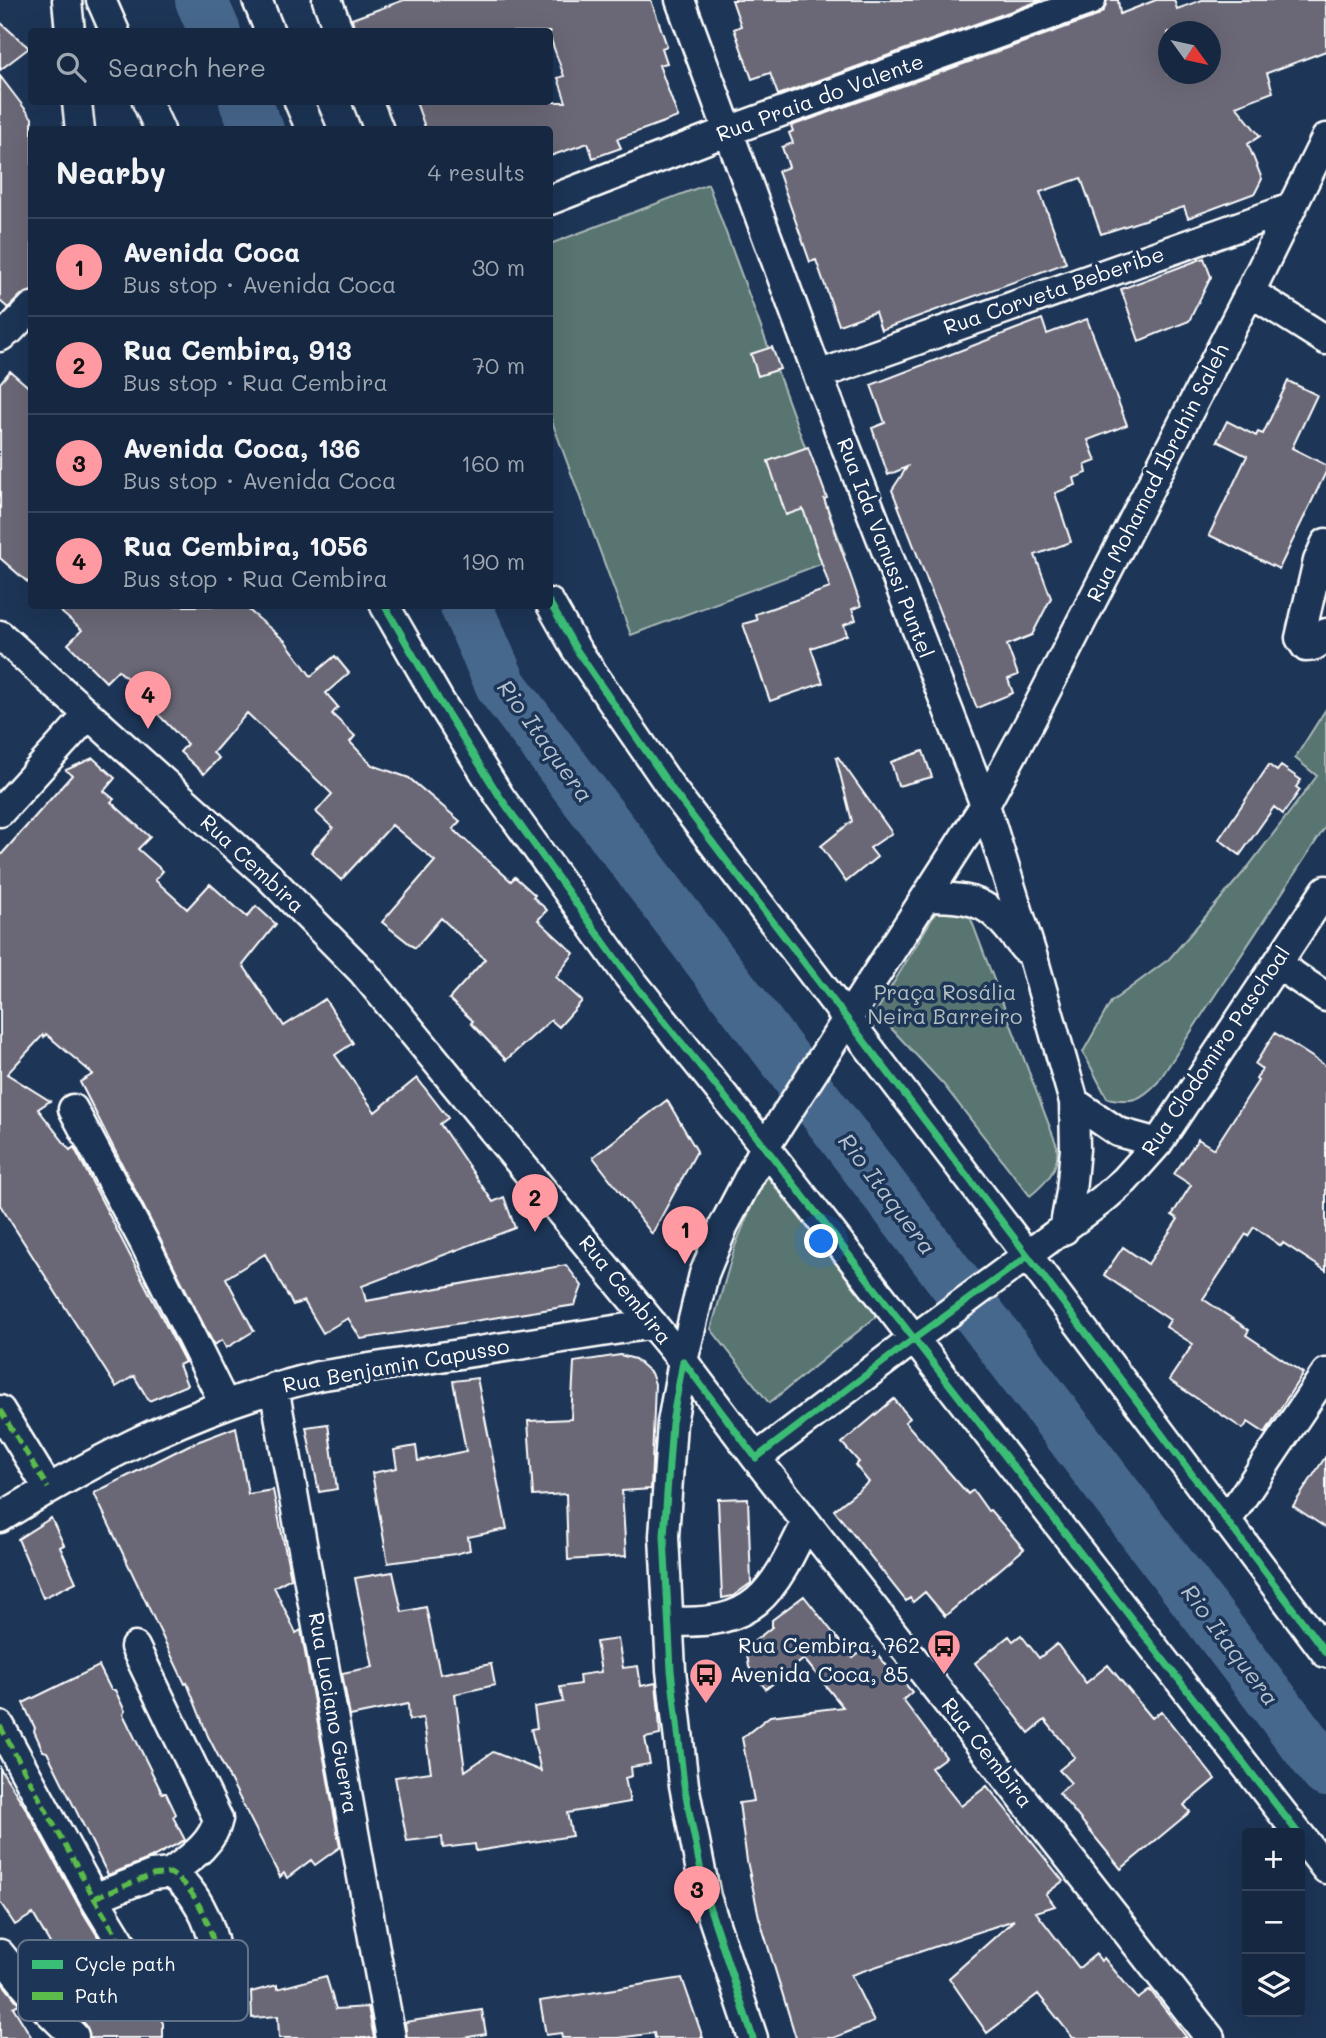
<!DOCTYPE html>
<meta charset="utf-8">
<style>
:root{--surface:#162841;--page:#1f3048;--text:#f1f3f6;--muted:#9ea6b1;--line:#35445a;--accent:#ff9aa2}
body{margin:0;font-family:Mali,sans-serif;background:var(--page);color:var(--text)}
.controls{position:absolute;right:21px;bottom:21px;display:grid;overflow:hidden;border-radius:7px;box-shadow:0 7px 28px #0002}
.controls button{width:63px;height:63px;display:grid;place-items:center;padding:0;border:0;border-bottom:2px solid var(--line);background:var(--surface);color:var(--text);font:35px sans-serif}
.compass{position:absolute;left:1158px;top:21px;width:63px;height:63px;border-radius:50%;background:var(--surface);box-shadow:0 7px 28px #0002;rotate:123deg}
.you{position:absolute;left:822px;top:1242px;width:24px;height:24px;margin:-18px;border:5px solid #fff;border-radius:50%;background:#1a73e8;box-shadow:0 0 0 10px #1a73e833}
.badge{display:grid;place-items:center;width:46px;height:46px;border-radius:50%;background:var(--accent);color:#111;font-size:23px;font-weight:700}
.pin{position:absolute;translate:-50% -58px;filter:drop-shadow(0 2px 4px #0008)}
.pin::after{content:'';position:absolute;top:37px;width:24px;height:21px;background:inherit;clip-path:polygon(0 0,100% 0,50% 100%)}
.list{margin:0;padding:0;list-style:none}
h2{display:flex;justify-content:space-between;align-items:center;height:91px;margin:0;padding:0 28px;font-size:30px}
h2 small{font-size:23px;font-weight:400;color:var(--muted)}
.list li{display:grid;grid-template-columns:46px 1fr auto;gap:21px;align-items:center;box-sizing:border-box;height:98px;padding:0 28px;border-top:2px solid var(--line)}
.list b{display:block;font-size:26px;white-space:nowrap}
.list p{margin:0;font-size:23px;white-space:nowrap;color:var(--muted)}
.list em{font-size:23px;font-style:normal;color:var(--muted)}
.icon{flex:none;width:38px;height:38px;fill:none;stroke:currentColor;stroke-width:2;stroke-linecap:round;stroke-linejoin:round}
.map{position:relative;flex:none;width:1326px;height:2038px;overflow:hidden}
.search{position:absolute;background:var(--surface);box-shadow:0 7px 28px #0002;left:28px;top:28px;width:525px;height:77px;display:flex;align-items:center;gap:18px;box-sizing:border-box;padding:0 24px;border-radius:7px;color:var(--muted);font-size:26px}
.panel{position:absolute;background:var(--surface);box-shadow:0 7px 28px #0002;left:28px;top:126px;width:525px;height:483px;border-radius:7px}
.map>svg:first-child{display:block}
</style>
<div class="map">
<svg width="1326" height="2038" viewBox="0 0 1326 2038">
<rect width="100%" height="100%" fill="#1d3557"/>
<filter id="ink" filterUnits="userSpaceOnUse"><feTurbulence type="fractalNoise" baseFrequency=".0143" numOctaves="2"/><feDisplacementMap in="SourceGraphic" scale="14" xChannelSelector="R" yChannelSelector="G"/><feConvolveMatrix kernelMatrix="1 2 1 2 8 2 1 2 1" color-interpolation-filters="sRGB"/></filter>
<g filter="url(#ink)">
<path fill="#587472" stroke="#acbab8" stroke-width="2" d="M 708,184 L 845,555 L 631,635 L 550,416 L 550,244 Z
M 1326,709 L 1326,826 L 1158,1082 C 1140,1101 1132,1103 1107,1098 L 1083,1052 L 1111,1002 L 1169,959 L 1248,867 L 1317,776 L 1295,758 Z
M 936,912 L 969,914 L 1057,1146 C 1060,1169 1046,1183 1030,1196 L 943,1084 L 876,1012 Z
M 765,1174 L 877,1316 L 769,1403 L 711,1329 L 735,1246 Z"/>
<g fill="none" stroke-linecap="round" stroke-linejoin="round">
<path stroke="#47688d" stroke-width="52" d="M 201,0 L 215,32
M 245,102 L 258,130
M 466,606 L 502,687 L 1326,1771"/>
</g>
<path fill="#6b6776" stroke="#fff" stroke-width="2" fill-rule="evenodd" d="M 404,0 L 651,0 L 667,46 L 662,48 L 667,63 L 659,65 L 678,117 L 617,139 L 621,148 L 593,158 L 588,143 L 550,156 L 550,130 L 426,130 L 416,102 L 566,102 L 558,78 L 564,76 L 550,37 L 550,32 L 355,32 L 352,19 Z
M 732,0 L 1042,0 L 778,95 L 770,73 L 752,79 L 734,29 L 741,26 Z
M 1107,0 L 1118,0 L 1120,14 L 1156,0 L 1174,0 L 1177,9 L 1202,0 L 1326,0 L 1326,51 L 1267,73 L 1273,92 L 1236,106 L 1260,136 L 1248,144 L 1262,179 L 1255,193 L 1188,218 L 1184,207 L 1101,234 L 1081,178 L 1040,192 L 1066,263 L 881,330 L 875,312 L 839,325 L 816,260 L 810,262 L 778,171 L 789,167 L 782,147 L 793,143 L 789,133 L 793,131 L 791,126 L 1097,16 L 1104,10 ZM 1168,32 L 1210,32 L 1210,74 L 1168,74 Z
M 0,22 L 29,48 L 0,70 Z
M 0,76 L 32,118 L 32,291 L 21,295 L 8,308 L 0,301 Z
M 1204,258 L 1211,277 L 1189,321 L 1139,341 L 1121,289 Z
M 1042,319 L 1047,334 L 1087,319 L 1127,425 L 1088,440 L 1096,461 L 1085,465 L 1087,473 L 1074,478 L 1076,485 L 1055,493 L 1071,542 L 1035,555 L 1051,598 L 1032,635 L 1007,645 L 1018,675 L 1008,679 L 1013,693 L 977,708 L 892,490 L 907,467 L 888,475 L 872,428 L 885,423 L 871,385 Z
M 772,347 L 780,369 L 758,376 L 751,354 Z
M 10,371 L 32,390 L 32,586 L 0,558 L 0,383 Z
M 1288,381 L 1317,395 L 1292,448 L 1326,465 L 1326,472 L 1279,569 L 1209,535 L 1247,456 L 1217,441 L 1227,421 L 1256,436 L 1258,432 L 1263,434 Z
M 808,447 L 827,498 L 824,499 L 861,606 L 852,609 L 856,620 L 844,625 L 847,635 L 811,648 L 823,683 L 770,701 L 743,624 L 757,620 L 755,614 L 830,588 L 803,509 L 786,515 L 768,461 Z
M 54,606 L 244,606 L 285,641 L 311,676 L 335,656 L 349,673 L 326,693 L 338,707 L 332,714 L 355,736 L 350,742 L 372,765 L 409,778 L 460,821 L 453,829 L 511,881 L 515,877 L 535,895 L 533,897 L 547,910 L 538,920 L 574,953 L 556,977 L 582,1001 L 559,1027 L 551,1020 L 506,1060 L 471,1023 L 473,1021 L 449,999 L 485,959 L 441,918 L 415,948 L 382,922 L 435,861 L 392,825 L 341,880 L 311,852 L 333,828 L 316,812 L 332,794 L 247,713 L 213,753 L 219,758 L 204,774 L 180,752 L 187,744 L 151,707 L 155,704 L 118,670 L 106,682 L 68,644 L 82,630 Z
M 923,751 L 932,777 L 898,786 L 891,762 Z
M 838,757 L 892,833 L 870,848 L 877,857 L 846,882 L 821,846 L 852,821 L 836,758 Z
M 93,758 L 115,778 L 104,791 L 114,799 L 111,802 L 150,837 L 138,849 L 163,871 L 155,880 L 187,909 L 210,884 L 247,917 L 256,906 L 276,924 L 243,965 L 284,1026 L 325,999 L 353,1043 L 335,1055 L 375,1112 L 417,1078 L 448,1118 L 440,1124 L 493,1202 L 504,1197 L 515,1228 L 362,1286 L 366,1301 L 566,1265 L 582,1286 L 575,1305 L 361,1339 L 348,1318 L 323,1333 L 304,1301 L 293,1305 L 265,1254 L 226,1278 L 254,1331 L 226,1348 L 222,1340 L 214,1345 L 80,1082 L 93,1074 L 46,1034 L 44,1037 L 43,1035 L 7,1074 L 50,1101 L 38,1109 L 70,1150 L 74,1147 L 185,1362 L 179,1365 L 187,1385 L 149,1401 L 134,1376 L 116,1387 L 0,1205 L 0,856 L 72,775 L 66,770 Z
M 1269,765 L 1277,771 L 1281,766 L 1301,780 L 1296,787 L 1300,790 L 1283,814 L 1274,807 L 1240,855 L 1219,839 Z
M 1275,1033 L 1326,1066 L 1326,1271 L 1283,1243 L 1281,1246 L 1254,1227 L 1248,1236 L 1246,1234 L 1203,1299 L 1249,1330 L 1246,1335 L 1303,1373 L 1265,1433 L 1248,1422 L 1243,1429 L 1169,1380 L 1193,1344 L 1166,1327 L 1170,1320 L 1104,1275 L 1123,1247 L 1148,1264 L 1178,1219 L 1172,1215 L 1191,1185 L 1174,1174 L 1198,1139 L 1214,1149 L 1258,1081 L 1256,1079 L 1262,1069 L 1255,1064 Z
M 667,1100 L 697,1151 L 652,1234 L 593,1157 Z
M 620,1355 L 635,1359 L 651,1373 L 655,1384 L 651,1489 L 622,1491 L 626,1556 L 568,1560 L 566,1494 L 533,1496 L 528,1421 L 571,1419 L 574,1362 Z
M 477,1378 L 507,1529 L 468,1537 L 470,1550 L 455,1554 L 388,1563 L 372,1473 L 397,1468 L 394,1450 L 416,1446 L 418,1461 L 466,1451 L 453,1381 Z
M 894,1399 L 910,1418 L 905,1422 L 968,1494 L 973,1490 L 988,1511 L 990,1510 L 1024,1549 L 945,1616 L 925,1592 L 913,1602 L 910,1598 L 906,1601 L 834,1510 L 869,1482 L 855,1465 L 859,1462 L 842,1443 Z
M 328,1424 L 337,1489 L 319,1492 L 306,1427 Z
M 236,1427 L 248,1494 L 273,1490 L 291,1578 L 274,1587 L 296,1633 L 301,1630 L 340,1847 L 315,1865 L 311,1860 L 287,1878 L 284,1873 L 280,1877 L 208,1736 L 187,1683 L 185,1684 L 94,1493 L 189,1445 Z
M 1326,1456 L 1326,1528 L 1293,1506 Z
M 748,1498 L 751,1583 L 733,1596 L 722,1598 L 718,1499 Z
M 51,1518 L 64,1545 L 60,1547 L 76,1582 L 43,1598 L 18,1539 Z
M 393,1572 L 402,1612 L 426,1607 L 440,1674 L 491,1664 L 495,1685 L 455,1694 L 465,1771 L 493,1752 L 541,1771 L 531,1729 L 537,1728 L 534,1707 L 563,1702 L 560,1687 L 580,1684 L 579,1675 L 601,1672 L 596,1642 L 618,1639 L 623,1668 L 638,1666 L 641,1686 L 656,1683 L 659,1714 L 660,1735 L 645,1738 L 650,1764 L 631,1767 L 632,1776 L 625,1778 L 630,1802 L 567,1813 L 572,1836 L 476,1851 L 475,1844 L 443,1848 L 442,1837 L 407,1841 L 395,1777 L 431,1772 L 423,1718 L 409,1720 L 408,1704 L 350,1716 L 342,1673 L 373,1667 L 355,1578 Z
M 804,1596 L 853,1658 L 870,1645 L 895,1676 L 897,1674 L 912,1692 L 903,1700 L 946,1757 L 931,1768 L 961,1806 L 987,1786 L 1063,1881 L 1046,1894 L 1055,1906 L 1036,1912 L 1079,1968 L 1096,1954 L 1101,1961 L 1104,1958 L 1138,1999 L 1150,1990 L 1187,2038 L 1073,2038 L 1038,1994 L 987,2033 L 949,1978 L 1014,1920 L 851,1975 L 874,2022 L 833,2038 L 796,2038 L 759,1917 L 747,1861 L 739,1803 L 754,1801 L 742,1738 L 770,1716 L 843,1707 L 804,1659 L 766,1689 L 749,1667 L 746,1648 L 772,1627 L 772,1620 Z
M 1021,1635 L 1039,1658 L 1057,1644 L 1086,1683 L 1108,1665 L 1152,1718 L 1161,1711 L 1215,1779 L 1184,1805 L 1190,1812 L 1121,1869 L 1059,1793 L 1071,1783 L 1059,1770 L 1075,1757 L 1045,1720 L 1029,1733 L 975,1663 L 1009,1636 L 1013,1641 Z
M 99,1666 L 111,1690 L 115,1690 L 125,1711 L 123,1714 L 162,1793 L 166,1793 L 176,1814 L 173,1817 L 185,1840 L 151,1858 L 108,1875 L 47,1752 L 43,1751 L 34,1731 L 35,1728 L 23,1703 Z
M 0,1768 L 28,1812 L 79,1906 L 113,1961 L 125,1974 L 139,1985 L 163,2023 L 163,2038 L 90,2038 L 86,2025 L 68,2007 L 53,1983 L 48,1986 L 32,1967 L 55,1952 L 33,1914 L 15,1925 L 0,1902 Z
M 326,1976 L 336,2009 L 368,2007 L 374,2038 L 279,2038 L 278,2016 L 252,2018 L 251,1992 L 277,1985 L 277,1989 Z
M 682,1978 L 703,2038 L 655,2038 L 654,2033 L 619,2038 L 562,2038 L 561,2033 L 546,2035 L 540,2001 Z
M 3,1984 L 19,2004 L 13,2007 L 32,2038 L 0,2038 L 0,1985 Z
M 482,2010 L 486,2034 L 463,2038 L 407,2038 L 405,2022 Z"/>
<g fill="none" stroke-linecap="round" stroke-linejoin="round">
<g stroke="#fff" stroke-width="33">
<path id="minor" d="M 67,0 L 70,32
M 101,0 L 115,32
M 257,0 L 270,32
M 327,0 L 339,32
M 680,0 L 818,375 L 985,805 L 1034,961 L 1074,1102 L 1075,1149 L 1071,1192 L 1064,1230
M 77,102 L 80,130
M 147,102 L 160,130
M 299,102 L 311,130
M 368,102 L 379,130
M 550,200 L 728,131 L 1091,0
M 1250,292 L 1326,340
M 0,337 L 10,330 L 32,307
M 818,375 L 1291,208
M 1326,543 L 1318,561 L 1300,638 L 1306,647 C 1317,647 1320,641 1326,633
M 550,603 L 576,649 L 674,792 L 1028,1256 L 1326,1653
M 385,606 L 439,700 L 500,797 L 628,976 L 765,1147 L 1298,1833
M 0,635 L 268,876 L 363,972 L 683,1361 L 756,1458 L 1210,2038
M 0,812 L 88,715
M 927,897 C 982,897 991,905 1024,948
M 1277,964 L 1326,997
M 1074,1102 L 1118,1132 L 1158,1143
M 73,1109 L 145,1244 L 224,1403
M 274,1387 L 391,2038
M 0,1410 L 48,1488
M 756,1458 L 915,1338 L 1102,1200 L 1125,1180 L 1158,1143 L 1326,890
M 0,1518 C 104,1454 199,1406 318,1376 L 653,1324
M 1226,1522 L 1326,1373
M 668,1621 C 755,1627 772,1594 806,1523
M 135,1647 L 218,1819 C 213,1844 189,1859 170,1873
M 0,1726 L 94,1898 L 127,1952 L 136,1962 L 145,1970 L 173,1974 L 202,1967 L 215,1950 C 211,1923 194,1887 170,1873 L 152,1875 L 94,1898
M 1300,1835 L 1326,1869
M 0,1954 L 38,2001 L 74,2036
M 753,2038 L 706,1897 L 684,1785 L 671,1670 L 664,1536 L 672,1423 L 683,1361 L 704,1274 L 724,1225 L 765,1147 L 985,805 L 1032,718 L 1250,292 L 1326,138"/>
</g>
<use href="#minor" stroke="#1d3557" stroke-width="28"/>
<path stroke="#5cbc4b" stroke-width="5" stroke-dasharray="10 5" stroke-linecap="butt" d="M 0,1410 L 48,1488
M 0,1726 L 94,1898 L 127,1952 L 136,1962 L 145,1970 L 173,1974 L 202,1967 L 215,1950 C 211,1923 194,1887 170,1873 L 152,1875 L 94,1898"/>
<g stroke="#1d3557" stroke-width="11">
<path id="cycleway" d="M 550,603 L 576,649 L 674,792 L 1028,1256 L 1326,1653
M 385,606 L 439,700 L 500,797 L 628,976 L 765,1147 L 1298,1833
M 683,1361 L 672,1423 L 664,1536 L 671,1670 L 684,1785 L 706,1897 L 753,2038
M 683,1361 L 756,1458 L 915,1338 L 1028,1256"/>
</g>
<use href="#cycleway" stroke="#3abd76" stroke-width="7"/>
</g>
</g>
<defs>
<g id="bus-pin" transform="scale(1.75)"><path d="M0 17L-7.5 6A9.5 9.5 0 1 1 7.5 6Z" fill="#ff9aa2" stroke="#1d3557"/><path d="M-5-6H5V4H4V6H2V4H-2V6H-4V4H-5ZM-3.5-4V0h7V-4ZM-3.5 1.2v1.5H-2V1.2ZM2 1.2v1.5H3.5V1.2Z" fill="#111"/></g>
</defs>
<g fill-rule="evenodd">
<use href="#bus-pin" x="944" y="1646"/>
<use href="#bus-pin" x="706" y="1675"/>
</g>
<g text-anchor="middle" stroke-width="7" stroke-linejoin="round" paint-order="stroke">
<g font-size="21" fill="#fff" stroke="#1d3557">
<text transform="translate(820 98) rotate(-20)" y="7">Rua Praia do Valente</text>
<text transform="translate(1054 291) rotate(-19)" y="7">Rua Corveta Beberibe</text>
<text transform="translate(1158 473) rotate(-63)" y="7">Rua Mohamad Ibrahin Saleh</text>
<text transform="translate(885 548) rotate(69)" y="7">Rua Ida Vanussi Puntel</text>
<text transform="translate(252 864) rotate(43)" y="7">Rua Cembira</text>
<text transform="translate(1216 1051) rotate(-56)" y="7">Rua Clodomiro Paschoal</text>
<text transform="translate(625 1290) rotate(51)" y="7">Rua Cembira</text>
<text transform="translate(396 1366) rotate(-10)" y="7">Rua Benjamin Capusso</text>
<text transform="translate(333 1713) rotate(80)" y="7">Rua Luciano Guerra</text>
<text transform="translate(987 1753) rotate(52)" y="7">Rua Cembira</text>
</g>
<g font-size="21" fill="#b4c0c0" stroke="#1d3557">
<text x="945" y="1000">Praça Rosália<tspan x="945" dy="24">Neira Barreiro</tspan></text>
</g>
<g font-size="21" fill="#fff" stroke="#1d3557" text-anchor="end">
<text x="920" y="1653">Rua Cembira, 762</text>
<text x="730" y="1682" text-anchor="start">Avenida Coca, 85</text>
</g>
<g font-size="23" font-style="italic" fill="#b5c3d1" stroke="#1d3557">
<text transform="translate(545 741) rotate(54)" y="8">Rio Itaquera</text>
<text transform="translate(887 1194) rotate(53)" y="8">Rio Itaquera</text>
<text transform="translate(1230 1645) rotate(53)" y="8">Rio Itaquera</text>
</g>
</g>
<rect x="18" y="1940" width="230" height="81" rx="10" fill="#1d3557" stroke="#617289" stroke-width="2"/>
<rect x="32" y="1960" width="31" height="9" fill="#3abd76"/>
<rect x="32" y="1992" width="31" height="8" fill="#5cbc4b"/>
<g font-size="19" fill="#fff">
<text x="75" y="1971">Cycle path</text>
<text x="75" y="2003">Path</text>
</g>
</svg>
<div class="controls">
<button>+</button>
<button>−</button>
<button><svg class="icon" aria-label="layers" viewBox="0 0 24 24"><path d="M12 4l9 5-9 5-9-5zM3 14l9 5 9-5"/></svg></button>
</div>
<svg class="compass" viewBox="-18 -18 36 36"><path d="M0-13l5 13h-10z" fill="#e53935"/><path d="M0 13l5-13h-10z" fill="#9ea6b1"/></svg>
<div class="you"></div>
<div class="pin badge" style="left:685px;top:1264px">1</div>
<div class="pin badge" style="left:535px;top:1232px">2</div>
<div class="pin badge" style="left:697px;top:1924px">3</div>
<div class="pin badge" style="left:148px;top:729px">4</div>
<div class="search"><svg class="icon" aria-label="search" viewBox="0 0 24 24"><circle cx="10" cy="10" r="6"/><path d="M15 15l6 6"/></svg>Search here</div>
<section class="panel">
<h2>Nearby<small>4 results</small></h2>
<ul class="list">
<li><span class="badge">1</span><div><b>Avenida Coca</b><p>Bus stop · Avenida Coca</p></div><em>30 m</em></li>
<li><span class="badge">2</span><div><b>Rua Cembira, 913</b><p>Bus stop · Rua Cembira</p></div><em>70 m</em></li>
<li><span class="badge">3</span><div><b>Avenida Coca, 136</b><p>Bus stop · Avenida Coca</p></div><em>160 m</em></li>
<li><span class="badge">4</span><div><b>Rua Cembira, 1056</b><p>Bus stop · Rua Cembira</p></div><em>190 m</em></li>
</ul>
</section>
</div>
